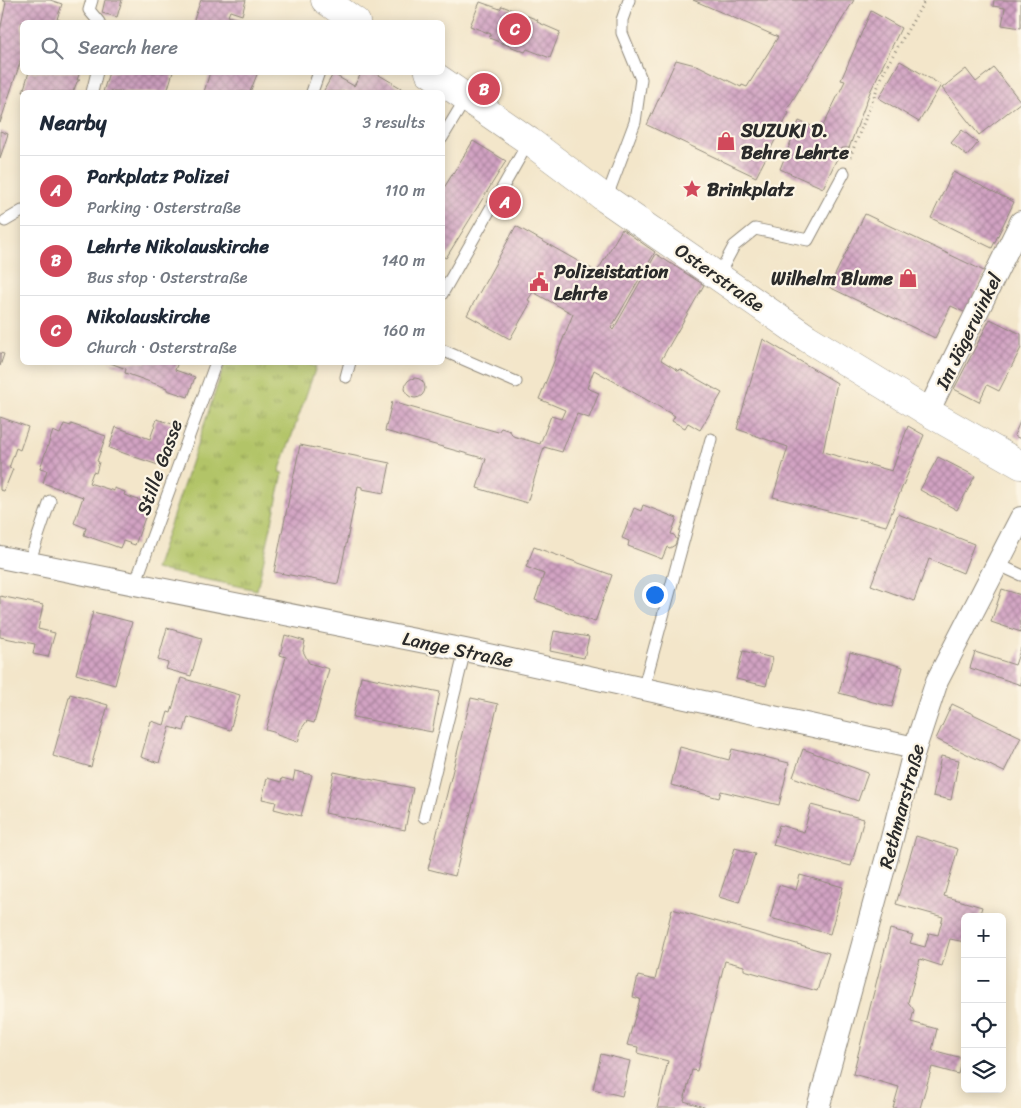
<!DOCTYPE html>
<meta charset="utf-8">
<style>
:root{--surface:#fff;--page:#f2f2f3;--text:#1f2937;--muted:#747a83;--line:#e0e1e3;--accent:#d1495b}
body{margin:0;font-family:Sriracha,sans-serif;background:var(--page);color:var(--text)}
.controls{position:absolute;right:15px;bottom:15px;display:grid;overflow:hidden;border-radius:8px;box-shadow:0 2px 12px #0003}
.controls button{width:45px;height:45px;display:grid;place-items:center;padding:0;border:0;border-bottom:1px solid var(--line);background:var(--surface);color:var(--text);font:25px sans-serif}
.you{position:absolute;left:654px;top:594px;width:18px;height:18px;margin:-12px;border:4px solid #fff;border-radius:50%;background:#1a73e8;box-shadow:0 0 0 8px #1a73e833}
.badge{display:grid;place-items:center;width:32px;height:32px;border-radius:50%;background:var(--accent);color:#fff;font-size:16px;font-weight:700}
.pin{position:absolute;translate:-50% -50%;border:2px solid #fff;box-shadow:0 1px 5px #0006}
.list{margin:0;padding:0;list-style:none}
h2{display:flex;justify-content:space-between;align-items:center;height:65px;margin:0;padding:0 20px;font-size:21px}
h2 small{font-size:16px;font-weight:400;color:var(--muted)}
.list li{display:grid;grid-template-columns:32px 1fr auto;gap:15px;align-items:center;box-sizing:border-box;height:70px;padding:0 20px;border-top:1px solid var(--line)}
.list b{display:block;font-size:19px;white-space:nowrap}
.list p{margin:0;font-size:16px;white-space:nowrap;color:var(--muted)}
.list em{font-size:16px;font-style:normal;color:var(--muted)}
.icon{flex:none;width:28px;height:28px;fill:none;stroke:currentColor;stroke-width:2;stroke-linecap:round;stroke-linejoin:round}
.map{position:relative;flex:none;width:1021px;height:1108px;overflow:hidden}
.search{position:absolute;background:var(--surface);box-shadow:0 2px 12px #0003;left:20px;top:20px;width:425px;height:55px;display:flex;align-items:center;gap:12px;box-sizing:border-box;padding:0 18px;border-radius:8px;color:var(--muted);font-size:19px}
.panel{position:absolute;background:var(--surface);box-shadow:0 2px 12px #0003;left:20px;top:90px;width:425px;height:275px;border-radius:8px}
.map>svg:first-child{display:block}
</style>
<div class="map">
<svg width="1021" height="1108" viewBox="0 0 1021 1108">
<defs>
<pattern id="grass-tufts" width="24" height="20" patternUnits="userSpaceOnUse" patternTransform="scale(1.25)"><rect width="24" height="20" fill="#b2c467"/><path d="M3 7l-1-3M5 7V3M7 7l1-3M15 17l-1-3M17 17v-4M19 17l1-3" fill="none" stroke="#919f55"/></pattern>
<pattern id="building-cross-hatch" width="8" height="8" patternUnits="userSpaceOnUse" patternTransform="scale(1.25)"><rect width="8" height="8" fill="#d2a3c3"/><path d="M0 0l8 8M0 8l8-8" fill="none" stroke="#ab859f"/></pattern>
</defs>
<rect width="100%" height="100%" fill="#fcf5e5"/>
<filter id="ink" filterUnits="userSpaceOnUse"><feTurbulence type="fractalNoise" baseFrequency=".02" numOctaves="2"/><feDisplacementMap in="SourceGraphic" scale="10" xChannelSelector="R" yChannelSelector="G"/><feConvolveMatrix kernelMatrix="1 2 1 2 8 2 1 2 1" color-interpolation-filters="sRGB"/></filter>
<filter id="wash" filterUnits="userSpaceOnUse"><feTurbulence type="fractalNoise" baseFrequency=".0096" numOctaves="4" result="noise"/><feDisplacementMap in="SourceGraphic" scale="20" xChannelSelector="R" yChannelSelector="G"/><feGaussianBlur stdDeviation="1.12" result="paint"/><feColorMatrix in="noise" values="0 0 0 0 0 0 0 0 0 0 0 0 0 0 0 0 0 1.4 0 .05"/><feComposite in="paint" operator="in"/></filter>
<g filter="url(#wash)">
<rect width="100%" height="100%" fill="#f3e6ca"/>
<path fill="url(#grass-tufts)" stroke="#6e7849" d="M 303,362 L 316,367 L 279,472 L 283,473 L 257,590 L 155,569 L 225,363 Z"/>
<g id="blocks">
<path fill="url(#building-cross-hatch)" d="M 2,0 L 50,0 L 62,4 L 57,19 L 65,22 L 22,22 L 22,57 L 0,123 L 0,31 L 6,2 Z
M 105,0 L 122,0 L 117,17 L 102,13 Z
M 201,0 L 246,0 L 242,15 L 230,11 L 228,16 L 248,22 L 193,22 Z
M 693,0 L 854,0 L 786,111 L 789,113 L 756,177 L 647,125 L 676,60 L 699,66 L 741,87 L 742,85 L 747,87 L 778,37 Z
M 994,0 L 1021,0 L 1021,28 L 1002,25 L 1005,8 L 993,6 Z
M 480,2 L 500,9 L 502,6 L 538,20 L 537,22 L 560,32 L 550,58 L 527,49 L 525,52 L 489,38 L 491,34 L 470,26 Z
M 871,11 L 901,28 L 870,92 L 849,148 L 842,148 L 823,188 L 780,169 L 799,121 L 821,130 L 845,81 L 841,80 Z
M 900,61 L 941,85 L 919,122 L 879,98 Z
M 994,68 L 1021,102 L 979,135 L 942,88 L 966,69 L 976,82 Z
M 29,72 L 80,72 L 77,80 L 80,80 L 77,82 L 73,92 L 23,92 Z
M 109,72 L 173,72 L 167,92 L 103,92 Z
M 210,72 L 258,72 L 250,92 L 204,92 Z
M 362,72 L 374,72 L 408,92 L 323,92 L 333,74 L 354,86 Z
M 962,130 L 978,143 L 967,156 L 951,143 Z
M 0,131 L 8,134 L 0,158 Z
M 473,141 L 506,161 L 446,258 L 442,256 L 442,191 Z
M 953,172 L 1014,202 L 992,248 L 931,218 Z
M 865,214 L 986,272 L 966,313 L 951,306 L 935,338 L 829,287 Z
M 516,226 L 597,272 L 622,229 L 655,252 L 611,328 L 613,330 L 656,254 L 704,285 L 661,360 L 679,371 L 680,369 L 722,393 L 700,430 L 688,423 L 685,428 L 672,421 L 675,416 L 594,370 L 587,388 L 599,393 L 589,418 L 577,414 L 562,452 L 544,447 L 527,503 L 477,488 L 486,459 L 385,431 L 392,402 L 498,432 L 501,428 L 510,431 L 513,436 L 540,444 L 551,416 L 561,419 L 565,410 L 539,399 L 573,314 L 533,292 L 528,300 L 531,302 L 510,339 L 467,315 Z
M 990,319 L 1021,334 L 1021,348 L 999,391 L 987,385 L 979,402 L 954,389 Z
M 763,339 L 837,383 L 823,452 L 892,471 L 908,426 L 924,435 L 886,526 L 773,497 L 788,447 L 737,429 Z
M 0,353 L 4,354 L 0,366 Z
M 108,362 L 178,362 L 175,370 L 195,377 L 188,397 L 167,390 L 167,388 L 125,373 L 126,369 Z
M405 388a10 10 0 1 1 20 0a10 10 0 1 1-20 0Z
M 0,417 L 28,427 L 20,450 L 16,448 L 9,468 L 13,469 L 4,491 L 0,490 Z
M 157,419 L 178,426 L 170,447 L 165,445 L 158,465 L 109,448 L 116,427 L 150,439 Z
M 1021,419 L 1021,439 L 1014,436 Z
M 64,424 L 71,426 L 71,424 L 106,436 L 97,461 L 99,462 L 96,473 L 93,472 L 89,483 L 114,491 L 114,488 L 125,492 L 124,495 L 150,504 L 135,545 L 123,541 L 120,548 L 84,535 L 86,528 L 74,523 L 83,497 L 43,483 L 47,470 L 40,468 L 53,431 L 60,434 Z
M 300,445 L 390,463 L 384,493 L 362,489 L 362,487 L 358,486 L 338,584 L 274,572 Z
M 938,457 L 975,476 L 957,510 L 920,490 Z
M 643,505 L 677,518 L 671,534 L 674,535 L 677,540 L 675,545 L 670,548 L 667,547 L 662,559 L 628,546 L 629,541 L 622,538 L 634,508 L 641,511 Z
M 898,514 L 974,544 L 963,573 L 929,559 L 914,601 L 871,585 Z
M 534,547 L 612,575 L 595,622 L 535,600 L 544,574 L 526,567 Z
M 1002,589 L 1021,595 L 1021,632 L 991,622 Z
M 0,596 L 43,605 L 38,629 L 55,633 L 48,657 L 33,654 L 35,644 L 0,637 Z
M 93,612 L 132,622 L 115,685 L 76,674 Z
M 167,628 L 202,638 L 191,676 L 166,669 L 168,663 L 158,660 Z
M 554,631 L 589,637 L 584,658 L 550,651 Z
M 285,635 L 305,641 L 303,651 L 309,663 L 329,669 L 314,723 L 307,721 L 302,728 L 298,742 L 277,735 L 277,733 L 266,730 L 286,657 L 280,655 Z
M 1021,648 L 1021,685 L 970,668 L 975,652 L 1015,665 Z
M 743,651 L 773,658 L 766,686 L 736,679 Z
M 850,652 L 903,667 L 892,707 L 839,693 Z
M 361,676 L 440,692 L 432,732 L 353,717 Z
M 181,678 L 240,695 L 230,730 L 188,717 L 184,731 L 170,727 L 159,763 L 141,757 L 151,721 L 164,725 L 168,712 L 171,713 Z
M 70,694 L 108,705 L 91,767 L 53,756 Z
M 471,698 L 498,704 L 455,876 L 428,869 Z
M 952,704 L 1021,737 L 1004,772 L 936,739 Z
M 680,747 L 729,760 L 732,749 L 789,763 L 779,805 L 721,791 L 719,798 L 671,785 Z
M 803,749 L 868,773 L 858,801 L 793,777 Z
M 941,756 L 959,760 L 951,800 L 933,796 Z
M 295,771 L 312,775 L 301,816 L 274,809 L 276,802 L 262,799 L 267,778 L 281,782 L 282,778 L 293,781 Z
M 334,772 L 413,788 L 405,830 L 325,813 Z
M 811,805 L 864,819 L 851,866 L 773,845 L 779,825 L 804,832 Z
M 916,836 L 958,849 L 944,896 L 982,907 L 979,917 L 965,917 L 965,942 L 950,939 L 942,966 L 920,959 L 908,1002 L 914,1010 L 911,1022 L 937,1029 L 932,1050 L 962,1058 L 958,1074 L 932,1067 L 920,1108 L 893,1108 L 899,1087 L 853,1074 L 890,929 L 913,935 L 910,943 L 925,947 L 929,933 L 938,935 L 943,917 L 896,904 Z
M 735,848 L 755,854 L 739,903 L 719,897 Z
M 800,875 L 843,887 L 830,934 L 770,918 L 779,885 L 796,890 Z
M 672,909 L 829,953 L 817,991 L 744,970 L 744,966 L 725,961 L 697,1071 L 692,1070 L 684,1101 L 707,1108 L 657,1108 L 668,1061 L 637,1053 L 638,1047 L 627,1045 L 640,999 L 633,997 L 638,976 L 655,980 Z
M 601,1054 L 630,1061 L 622,1096 L 593,1089 Z"/>
</g>
</g>
<g filter="url(#ink)">
<use href="#blocks" fill-opacity="0" stroke="#8f887a" stroke-width="1"/>
<g fill="none" stroke-linecap="round" stroke-linejoin="round">
<g stroke="#8f887a" stroke-width="13">
<path id="service" d="M 92,0 L 89,10 L 99,22
M 92,92 L 97,72
M 312,92 L 319,72
M 442,138 L 466,98
M 606,199 L 635,122 L 641,79 L 622,33 L 622,20 L 629,0
M 5,221 L 22,211
M 718,276 L 734,246 L 755,229 L 808,240 L 844,173
M 442,294 L 529,141
M 442,350 L 516,382
M 346,377 L 350,362
M 29,563 L 50,501
M 997,564 L 1021,575
M 135,584 L 216,362
M 643,690 L 711,439
M 424,817 L 465,650"/>
</g>
<g stroke="#8f887a" stroke-width="24">
<path id="minor" d="M 928,412 L 1021,222
M 0,557 L 465,650 L 915,748
M 818,1108 L 891,842 L 915,748 L 937,681 L 1021,518"/>
</g>
<g stroke="#8f887a" stroke-width="29">
<path id="tertiary" d="M 325,0 L 356,22
M 429,72 L 529,141 L 606,199 L 807,338 L 928,412 L 1021,465"/>
</g>
<path stroke="#8f887a" stroke-width="3" stroke-dasharray="1 4" stroke-linecap="butt" d="M 850,157 L 885,69 L 925,0"/>
<use href="#service" stroke="#fff" stroke-width="11"/>
<use href="#minor" stroke="#fff" stroke-width="22"/>
<use href="#tertiary" stroke="#fff" stroke-width="28"/>
</g>
</g>
<defs>
<g id="shop-bare" transform="scale(1.5)"><path d="M-5-2.5h2.3a2.7 3.5 0 0 1 5.4 0H5L5.5 6h-11ZM-1.5-2.5h3a1.5 2.3 0 0 0-3 0Z" fill="#d1495b" stroke="#fcf5e5" stroke-width="2.5" paint-order="stroke"/></g>
<g id="sight-bare" transform="scale(1.5)"><path d="M0-6L1.8-2.2L6-1.7L2.9 1.2L3.7 5.4L0 3.3L-3.7 5.4L-2.9 1.2L-6-1.7L-1.8-2.2Z" fill="#d1495b" stroke="#fcf5e5" stroke-width="2.5" paint-order="stroke"/></g>
<g id="civic-bare" transform="scale(1.5)"><path d="M-.6-6.5H3V-4.5H.6V-3L4-1V1h2V6H-6V1h2V-1L-.6-3ZM-1.2 2.5V6h2.4V2.5Z" fill="#d1495b" stroke="#fcf5e5" stroke-width="2.5" paint-order="stroke"/></g>
</defs>
<g fill-rule="evenodd">
<use href="#shop-bare" x="726" y="141"/>
<use href="#sight-bare" x="692" y="189"/>
<use href="#shop-bare" x="908" y="278"/>
<use href="#civic-bare" x="539" y="282"/>
</g>
<g text-anchor="middle" stroke-width="4.5" stroke-linejoin="round" paint-order="stroke">
<g font-size="19" font-weight="bold" fill="#2b2b2b" stroke="#fcf5e5" text-anchor="start">
<text x="741" y="137">SUZUKI D.<tspan x="741" dy="22">Behre Lehrte</tspan></text>
<text x="707" y="196">Brinkplatz</text>
<text x="554" y="278">Polizeistation<tspan x="554" dy="22">Lehrte</tspan></text>
<text x="893" y="285" text-anchor="end">Wilhelm Blume</text>
</g>
<g font-size="19" fill="#2b2b2b" stroke="#fcf5e5">
<text transform="translate(720 277) rotate(35)" y="7">Osterstraße</text>
<text transform="translate(968 331) rotate(-64)" y="7">Im Jägerwinkel</text>
<text transform="translate(159 467) rotate(-70)" y="7">Stille Gasse</text>
<text transform="translate(458 649) rotate(12)" y="7">Lange Straße</text>
<text transform="translate(901 806) rotate(-75)" y="7">Rethmarstraße</text>
</g>
</g>
</svg>
<div class="controls">
<button>+</button>
<button>−</button>
<button><svg class="icon" aria-label="locate" viewBox="0 0 24 24"><circle cx="12" cy="12" r="6"/><path d="M12 2v4M12 18v4M2 12h4M18 12h4"/></svg></button>
<button><svg class="icon" aria-label="layers" viewBox="0 0 24 24"><path d="M12 4l9 5-9 5-9-5zM3 14l9 5 9-5"/></svg></button>
</div>
<div class="you"></div>
<div class="pin badge" style="left:505px;top:202px">A</div>
<div class="pin badge" style="left:484px;top:89px">B</div>
<div class="pin badge" style="left:515px;top:29px">C</div>
<div class="search"><svg class="icon" aria-label="search" viewBox="0 0 24 24"><circle cx="10" cy="10" r="6"/><path d="M15 15l6 6"/></svg>Search here</div>
<section class="panel">
<h2>Nearby<small>3 results</small></h2>
<ul class="list">
<li><span class="badge">A</span><div><b>Parkplatz Polizei</b><p>Parking · Osterstraße</p></div><em>110 m</em></li>
<li><span class="badge">B</span><div><b>Lehrte Nikolauskirche</b><p>Bus stop · Osterstraße</p></div><em>140 m</em></li>
<li><span class="badge">C</span><div><b>Nikolauskirche</b><p>Church · Osterstraße</p></div><em>160 m</em></li>
</ul>
</section>
</div>
